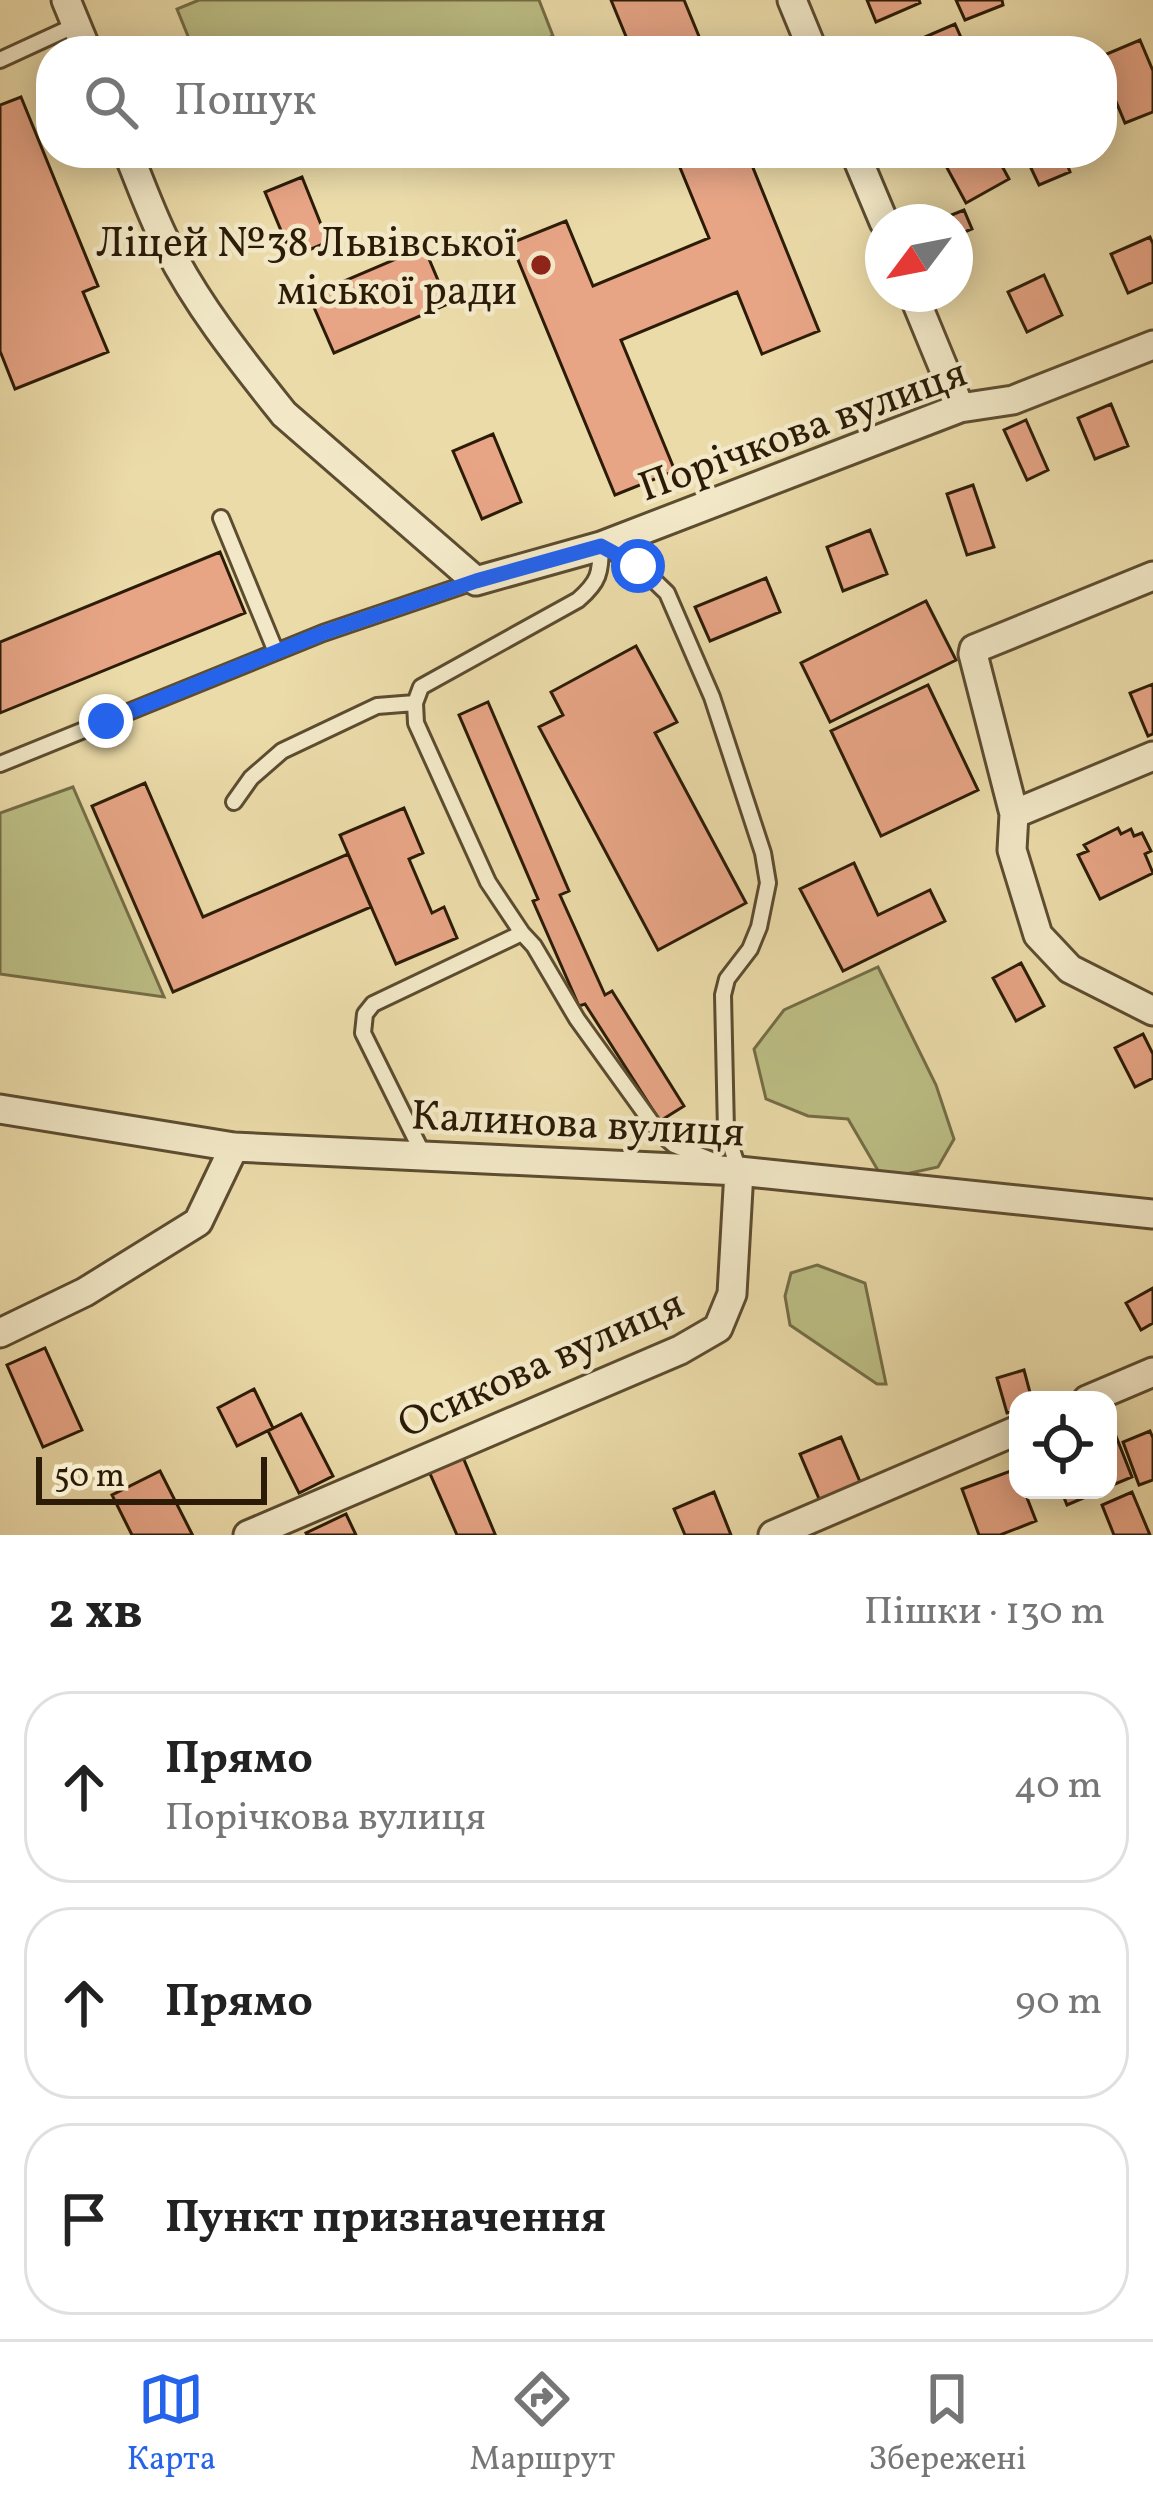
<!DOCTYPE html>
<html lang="uk">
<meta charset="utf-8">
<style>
:root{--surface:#fff;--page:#f2f2f2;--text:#222;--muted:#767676;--line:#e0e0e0;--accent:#2563eb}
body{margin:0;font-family:Vollkorn,serif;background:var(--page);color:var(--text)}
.controls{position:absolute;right:36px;bottom:36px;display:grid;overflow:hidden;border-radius:24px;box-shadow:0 6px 30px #0003}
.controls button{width:108px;height:108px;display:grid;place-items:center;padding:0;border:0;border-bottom:3px solid var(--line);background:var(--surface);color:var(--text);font:60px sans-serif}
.compass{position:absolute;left:865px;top:204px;width:108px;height:108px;border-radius:50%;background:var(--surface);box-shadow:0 6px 30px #0003;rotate:238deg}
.scale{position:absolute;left:36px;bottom:30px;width:231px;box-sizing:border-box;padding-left:12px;border:6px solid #2c1c07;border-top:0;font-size:33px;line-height:42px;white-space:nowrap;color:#2c1c07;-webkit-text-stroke:9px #f2e8c7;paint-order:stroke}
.stop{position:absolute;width:36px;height:36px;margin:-27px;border:9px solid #2563eb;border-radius:50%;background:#fff}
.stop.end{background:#2563eb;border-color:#fff;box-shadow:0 3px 12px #0008}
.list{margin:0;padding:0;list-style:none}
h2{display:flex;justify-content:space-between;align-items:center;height:156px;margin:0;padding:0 48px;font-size:51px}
h2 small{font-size:39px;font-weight:400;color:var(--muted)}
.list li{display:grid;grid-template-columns:78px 1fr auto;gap:36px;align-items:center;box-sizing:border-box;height:192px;margin:0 24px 24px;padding:0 24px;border:3px solid var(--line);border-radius:48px}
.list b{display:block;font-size:45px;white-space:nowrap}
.list p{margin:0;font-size:39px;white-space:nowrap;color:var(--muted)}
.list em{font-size:39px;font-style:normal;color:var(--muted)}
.icon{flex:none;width:66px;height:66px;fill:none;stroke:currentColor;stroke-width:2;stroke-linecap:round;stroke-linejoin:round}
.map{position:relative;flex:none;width:1153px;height:1535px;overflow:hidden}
.search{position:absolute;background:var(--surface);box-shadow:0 6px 30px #0003;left:36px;right:36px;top:36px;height:132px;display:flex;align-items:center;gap:30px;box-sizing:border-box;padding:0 42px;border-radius:48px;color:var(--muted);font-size:45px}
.sheet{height:804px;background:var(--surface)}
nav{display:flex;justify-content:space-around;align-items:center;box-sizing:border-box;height:168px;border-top:3px solid var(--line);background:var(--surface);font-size:33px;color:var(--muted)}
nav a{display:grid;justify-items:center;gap:6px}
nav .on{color:var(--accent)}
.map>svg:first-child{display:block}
</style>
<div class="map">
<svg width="1153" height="1535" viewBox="0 0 1153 1535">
<rect width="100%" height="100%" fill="#ebdba9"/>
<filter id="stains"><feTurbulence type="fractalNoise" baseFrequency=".00167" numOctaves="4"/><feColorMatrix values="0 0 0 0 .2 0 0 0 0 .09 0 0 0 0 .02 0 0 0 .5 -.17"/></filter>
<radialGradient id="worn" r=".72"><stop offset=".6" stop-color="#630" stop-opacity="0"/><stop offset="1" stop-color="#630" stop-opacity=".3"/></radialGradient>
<path fill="#bcbe85" stroke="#746d46" stroke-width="3" d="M 199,0 L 539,0 L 553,36 L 514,51 L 194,51 L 177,9 Z
M 73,787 L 164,997 L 0,974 L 0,813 Z
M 878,967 L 936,1085 L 954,1139 L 938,1167 L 883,1179 L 848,1119 L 808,1116 L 766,1099 L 754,1049 L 784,1010 Z
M 817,1265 L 865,1283 L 886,1384 L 877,1384 L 790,1325 L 785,1296 L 791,1273 Z"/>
<path fill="#e7a586" stroke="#2c1c07" stroke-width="3" d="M 611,0 L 684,0 L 705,51 L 632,51 Z
M 867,0 L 919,0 L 920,3 L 876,22 Z
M 956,0 L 1002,0 L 1003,5 L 965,20 Z
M 955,24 L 967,51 L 898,51 L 897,49 Z
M 1140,40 L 1153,71 L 1153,112 L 1125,123 L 1102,68 L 1102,56 Z
M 21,97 L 98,286 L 83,292 L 108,352 L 15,389 L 0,351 L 0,105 Z
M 674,153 L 747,153 L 819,331 L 762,354 L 737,292 L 621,340 L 675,471 L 615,495 L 511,243 L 566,221 L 593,286 L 709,238 Z
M 939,153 L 995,153 L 1009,179 L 966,203 Z
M 1063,153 L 1070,172 L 1039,185 L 1030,166 Z
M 302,177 L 328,242 L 292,257 L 265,192 Z
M 964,210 L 972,229 L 955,236 L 955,222 L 934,222 Z
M 1150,237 L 1153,244 L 1153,282 L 1128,293 L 1111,254 Z
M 424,247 L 448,304 L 334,353 L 309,296 Z
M 1044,275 L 1062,315 L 1027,332 L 1008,292 Z
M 1111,404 L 1128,446 L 1095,459 L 1078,418 Z
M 1026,420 L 1048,470 L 1027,480 L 1004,430 Z
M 493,434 L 521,502 L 482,519 L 453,451 Z
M 973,485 L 994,547 L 967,555 L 947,494 Z
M 870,530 L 887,574 L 843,591 L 827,547 Z
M 220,552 L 245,613 L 0,713 L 0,642 Z
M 766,578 L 780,612 L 710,641 L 695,607 Z
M 926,601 L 956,660 L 830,722 L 801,663 Z
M 636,646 L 677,722 L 655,733 L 746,903 L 658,950 L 539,727 L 563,715 L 551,692 Z
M 1153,684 L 1153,734 L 1148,736 L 1130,693 Z
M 928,685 L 978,790 L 881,836 L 831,731 Z
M 488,702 L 569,891 L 560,895 L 605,995 L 612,991 L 684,1106 L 660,1121 L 585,1004 L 579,1006 L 533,901 L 538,899 L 459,715 Z
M 145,783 L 203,917 L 348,854 L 371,907 L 173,992 L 92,806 Z
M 404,808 L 423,853 L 409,859 L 432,913 L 444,907 L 457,938 L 396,964 L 340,835 Z
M 1118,828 L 1121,834 L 1131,829 L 1134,836 L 1142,833 L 1151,851 L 1145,854 L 1153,873 L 1100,899 L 1078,855 L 1088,851 L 1084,845 Z
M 854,863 L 878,915 L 930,890 L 945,921 L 843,971 L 800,889 Z
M 1021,963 L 1044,1006 L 1016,1021 L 993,978 Z
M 1143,1034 L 1153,1054 L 1153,1078 L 1135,1087 L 1115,1048 Z
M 1153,1288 L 1153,1323 L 1141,1330 L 1126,1303 Z
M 45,1348 L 82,1430 L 43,1447 L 7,1365 Z
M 1024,1370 L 1032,1400 L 1018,1400 L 1018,1410 L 1007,1413 L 997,1378 Z
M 254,1389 L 273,1428 L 237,1446 L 218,1408 Z
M 301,1414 L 333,1476 L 299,1493 L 268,1431 Z
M 1112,1426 L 1132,1477 L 1108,1487 L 1108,1428 Z
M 1150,1431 L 1153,1438 L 1153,1480 L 1139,1485 L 1123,1442 Z
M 841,1437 L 861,1484 L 820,1501 L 800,1454 Z
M 462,1455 L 495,1534 L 492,1535 L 457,1535 L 428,1469 Z
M 1016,1469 L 1018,1490 L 1024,1490 L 1036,1521 L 1000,1535 L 979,1535 L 962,1489 Z
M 160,1471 L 192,1534 L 189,1535 L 132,1535 L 112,1495 Z
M 1061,1490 L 1102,1490 L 1067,1505 Z
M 714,1492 L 731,1535 L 685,1535 L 674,1509 Z
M 1132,1492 L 1150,1535 L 1114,1535 L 1102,1505 Z
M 346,1514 L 356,1535 L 307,1535 L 306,1533 Z"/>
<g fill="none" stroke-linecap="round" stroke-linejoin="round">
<g stroke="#5c4c30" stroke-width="20">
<path id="lane" d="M 0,60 L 76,25
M 221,518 L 276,652
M 601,546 L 638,565 L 667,593 L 712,697 L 763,853 L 768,883 L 759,927 L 750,949 L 727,979 L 723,995 L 726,1131 L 739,1171 L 674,1145 L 657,1130 L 577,1019 L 534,946 L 522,933 L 488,882 L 416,723 L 415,703 L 421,687 L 578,600 C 600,581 600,573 601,546 Z
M 0,764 L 323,633 L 476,581
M 234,802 L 251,778 L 282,751 L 377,706 L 415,703
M 424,1156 L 363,1033 L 365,1014 L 373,1004 L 522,933"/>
</g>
<g stroke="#5c4c30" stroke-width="33">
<path id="street" d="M 66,0 L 87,51
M 792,0 L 813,51
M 128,153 C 140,182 151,213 165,241 C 195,303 241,360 284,414 L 476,581 L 601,546 L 960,408 L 1013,400 L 1153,345
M 855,153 L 884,222
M 913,294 L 960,408
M 1153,576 L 974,649 L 973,654 L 1014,814 L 1012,850 L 1038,935 L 1070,969 L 1153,1011
M 1014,814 L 1153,756
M 0,1109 L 234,1147 L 739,1171 L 1153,1214
M 0,1333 L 85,1292 L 198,1222 L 234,1147
M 1087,1400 L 1153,1372
M 248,1535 L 680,1350 L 718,1328 L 732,1294 L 739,1171
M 773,1535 L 1018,1430"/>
</g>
<use href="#lane" stroke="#f2e8c7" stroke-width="14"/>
<use href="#street" stroke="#f2e8c7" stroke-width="27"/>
</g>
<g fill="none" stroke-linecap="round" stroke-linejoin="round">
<path stroke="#2563eb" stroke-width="15" d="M 106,721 L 323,633 L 476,581 L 601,546 L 638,566"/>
</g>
<circle fill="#8f2418" stroke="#f2e8c7" stroke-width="4.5" cx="541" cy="265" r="12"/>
<g text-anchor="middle" stroke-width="9" stroke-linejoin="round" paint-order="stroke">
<g font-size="42" fill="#2c1c07" stroke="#f2e8c7" text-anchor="end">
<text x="517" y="256">Ліцей №38 Львівської<tspan x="517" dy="48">міської ради</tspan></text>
</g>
<g font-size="42" fill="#2c1c07" stroke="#f2e8c7">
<text transform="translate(802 428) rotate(-20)" y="15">Порічкова вулиця</text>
<text transform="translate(578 1122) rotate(3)" y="15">Калинова вулиця</text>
<text transform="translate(540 1362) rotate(-24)" y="15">Осикова вулиця</text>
</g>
</g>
<rect width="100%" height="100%" filter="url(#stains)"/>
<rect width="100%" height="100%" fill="url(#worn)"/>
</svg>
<div class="controls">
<button><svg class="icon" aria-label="locate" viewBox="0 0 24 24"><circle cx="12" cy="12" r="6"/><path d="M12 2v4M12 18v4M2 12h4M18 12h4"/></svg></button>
</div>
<svg class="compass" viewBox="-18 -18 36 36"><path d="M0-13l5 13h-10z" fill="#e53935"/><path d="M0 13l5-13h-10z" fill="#767676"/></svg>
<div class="scale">50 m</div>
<div class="stop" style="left:638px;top:566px"></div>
<div class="stop end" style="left:106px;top:721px"></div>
<div class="search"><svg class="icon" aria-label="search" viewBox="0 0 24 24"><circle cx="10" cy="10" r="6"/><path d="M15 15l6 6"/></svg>Пошук</div>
</div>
<section class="sheet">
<h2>2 хв<small>Пішки · 130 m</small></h2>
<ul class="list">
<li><svg class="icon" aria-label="ahead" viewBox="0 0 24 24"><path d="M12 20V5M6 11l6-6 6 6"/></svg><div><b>Прямо</b><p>Порічкова вулиця</p></div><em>40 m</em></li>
<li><svg class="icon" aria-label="ahead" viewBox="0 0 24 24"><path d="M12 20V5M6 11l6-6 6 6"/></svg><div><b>Прямо</b></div><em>90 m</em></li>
<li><svg class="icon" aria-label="arrive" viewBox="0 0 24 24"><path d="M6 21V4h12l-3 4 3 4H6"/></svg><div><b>Пункт призначення</b></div></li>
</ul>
</section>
<nav>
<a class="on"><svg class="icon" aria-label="map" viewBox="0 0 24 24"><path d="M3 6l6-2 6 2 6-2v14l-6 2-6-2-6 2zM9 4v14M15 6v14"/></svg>Карта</a>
<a><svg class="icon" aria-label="directions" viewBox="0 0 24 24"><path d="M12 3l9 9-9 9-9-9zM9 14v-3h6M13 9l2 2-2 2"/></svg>Маршрут</a>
<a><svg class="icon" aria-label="saved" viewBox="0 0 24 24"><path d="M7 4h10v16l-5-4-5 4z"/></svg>Збережені</a>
</nav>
